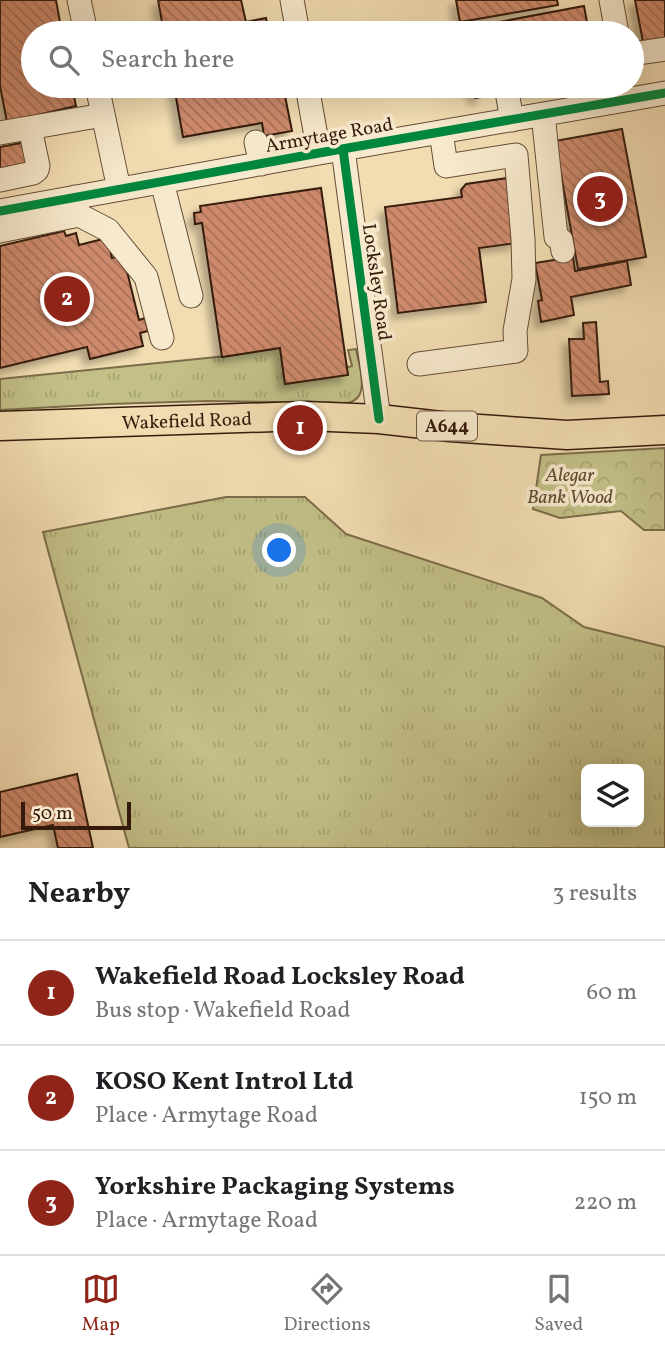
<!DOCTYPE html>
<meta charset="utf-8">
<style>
:root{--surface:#fff;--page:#f2f2f2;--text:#202124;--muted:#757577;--line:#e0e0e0;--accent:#8f2418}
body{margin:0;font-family:Vollkorn,serif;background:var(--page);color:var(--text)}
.controls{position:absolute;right:21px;bottom:21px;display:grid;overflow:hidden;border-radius:10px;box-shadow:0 7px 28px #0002}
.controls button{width:63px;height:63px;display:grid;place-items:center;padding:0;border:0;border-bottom:2px solid var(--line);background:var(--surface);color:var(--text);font:35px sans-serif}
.scale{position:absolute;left:21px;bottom:18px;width:110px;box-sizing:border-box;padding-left:7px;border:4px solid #351b0c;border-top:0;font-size:19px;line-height:24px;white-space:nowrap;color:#351b0c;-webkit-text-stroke:5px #f7e9cd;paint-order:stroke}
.you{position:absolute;left:280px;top:551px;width:24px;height:24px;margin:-18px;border:5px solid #fff;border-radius:50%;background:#1a73e8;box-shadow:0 0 0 10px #1a73e833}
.badge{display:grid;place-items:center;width:46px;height:46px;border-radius:50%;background:var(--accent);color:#fff;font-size:23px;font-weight:700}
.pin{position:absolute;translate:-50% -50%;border:4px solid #fff;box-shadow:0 2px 7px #0006}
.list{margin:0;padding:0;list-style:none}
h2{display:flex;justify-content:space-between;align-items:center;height:91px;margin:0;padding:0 28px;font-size:30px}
h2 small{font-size:23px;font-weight:400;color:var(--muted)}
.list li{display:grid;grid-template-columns:46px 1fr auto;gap:21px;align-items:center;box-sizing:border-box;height:105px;padding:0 28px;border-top:2px solid var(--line)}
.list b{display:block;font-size:26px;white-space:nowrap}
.list p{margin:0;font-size:23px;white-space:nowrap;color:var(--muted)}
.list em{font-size:23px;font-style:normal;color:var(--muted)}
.icon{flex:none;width:38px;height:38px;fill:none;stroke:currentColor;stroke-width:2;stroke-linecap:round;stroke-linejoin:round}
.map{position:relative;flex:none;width:665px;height:848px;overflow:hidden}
.search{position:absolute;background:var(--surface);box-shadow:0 7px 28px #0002;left:21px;right:21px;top:21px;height:77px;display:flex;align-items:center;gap:18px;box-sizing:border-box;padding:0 24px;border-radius:38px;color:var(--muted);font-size:26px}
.sheet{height:406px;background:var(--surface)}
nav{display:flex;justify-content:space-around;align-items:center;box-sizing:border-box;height:98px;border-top:2px solid var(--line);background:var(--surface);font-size:19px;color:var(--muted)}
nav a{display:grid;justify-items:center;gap:4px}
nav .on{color:var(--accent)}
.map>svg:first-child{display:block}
</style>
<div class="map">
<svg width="665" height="848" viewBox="0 0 665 848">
<defs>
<pattern id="grass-tufts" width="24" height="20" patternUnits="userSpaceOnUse" patternTransform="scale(1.75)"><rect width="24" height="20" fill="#c2bf87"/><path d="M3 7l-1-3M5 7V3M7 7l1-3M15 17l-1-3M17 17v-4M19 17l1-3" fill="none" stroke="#a7a473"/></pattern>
<pattern id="forest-crowns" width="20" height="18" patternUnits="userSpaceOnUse" patternTransform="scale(1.75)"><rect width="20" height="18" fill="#c2bf87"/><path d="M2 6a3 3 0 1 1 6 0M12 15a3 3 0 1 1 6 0" fill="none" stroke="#a7a473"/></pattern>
<pattern id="building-back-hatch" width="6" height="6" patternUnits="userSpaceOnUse" patternTransform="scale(1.75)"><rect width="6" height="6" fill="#ce8a6c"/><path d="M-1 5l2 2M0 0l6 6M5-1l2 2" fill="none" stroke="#a87057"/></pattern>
<filter id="shadow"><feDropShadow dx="-6" dy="6" stdDeviation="3.5" flood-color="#0004"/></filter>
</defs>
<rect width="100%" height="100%" fill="#f2ddb2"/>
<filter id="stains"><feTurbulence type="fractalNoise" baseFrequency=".00286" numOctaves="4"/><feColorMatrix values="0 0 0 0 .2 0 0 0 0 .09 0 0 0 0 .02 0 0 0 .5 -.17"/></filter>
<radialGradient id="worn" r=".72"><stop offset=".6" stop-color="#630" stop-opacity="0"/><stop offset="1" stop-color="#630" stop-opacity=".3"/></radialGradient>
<path fill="url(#grass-tufts)" stroke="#7c6d4a" stroke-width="2" fill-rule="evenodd" d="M 280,348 L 285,384 L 352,366 L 348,350 L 356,349 C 359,366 372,400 346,403 L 208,401 L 109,404 L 0,410 L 0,379 L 217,357 Z
M 226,497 L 305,497 L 346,534 L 542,598 L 584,627 L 665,647 L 665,848 L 129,848 L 43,532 ZM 639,769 L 639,822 L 586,822 L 586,769 Z"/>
<path fill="url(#forest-crowns)" stroke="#7c6d4a" stroke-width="2" d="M 665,448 L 665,530 L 644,530 L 621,511 L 560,518 L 533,509 L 541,455 Z"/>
<path fill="url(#building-back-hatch)" stroke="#351b0c" stroke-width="2" filter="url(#shadow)" d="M 0,0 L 56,0 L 62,33 L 33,33 L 33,86 L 72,86 L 76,106 L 7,122 L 0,86 Z
M 158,0 L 241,0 L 246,22 L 266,18 L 269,33 L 164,33 Z
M 456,0 L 557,0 L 558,5 L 460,22 Z
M 635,0 L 665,0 L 665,43 L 644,47 Z
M 584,6 L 589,33 L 490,33 L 488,24 Z
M 174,86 L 283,86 L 292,131 L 264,136 L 262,123 L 183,137 Z
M 527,86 L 550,86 L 528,90 Z
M 480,87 L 482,97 L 475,98 L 472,89 Z
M 622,129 L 646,257 L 578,269 L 555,141 Z
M 26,142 L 30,166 L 0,171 L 0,147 Z
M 508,178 L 517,243 L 479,248 L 486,302 L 398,313 L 385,207 L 462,197 L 461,190 L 466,184 Z
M 321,188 L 348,375 L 285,384 L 280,348 L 222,357 L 202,223 L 195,224 L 194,213 L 201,212 L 200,206 Z
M 64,231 L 66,236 L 76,233 L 79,245 L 107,238 L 112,258 L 123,255 L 139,320 L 145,318 L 148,331 L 140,333 L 143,346 L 90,359 L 87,347 L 0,368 L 0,246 Z
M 573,257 L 575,271 L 627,261 L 631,285 L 571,297 L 574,315 L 541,322 L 538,301 L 542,300 L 535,263 Z
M 596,322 L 600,382 L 608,381 L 609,394 L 572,396 L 569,339 L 584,339 L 583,323 Z
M 77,774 L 93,848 L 58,848 L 53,825 L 0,837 L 0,792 Z"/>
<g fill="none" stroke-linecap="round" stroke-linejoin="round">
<g stroke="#644c36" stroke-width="25">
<path id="minor" d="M 79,0 L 86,33
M 292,0 L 298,33
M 611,0 L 617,33
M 632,54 L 665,49
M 97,86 L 119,189
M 307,86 L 319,153
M 506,86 L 512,120
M 543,114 L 556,237 L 561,240 L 563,251
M 0,133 L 103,115
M 256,142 L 261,164
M 343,149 L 379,419
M 0,180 L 33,173 L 37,170 L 38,166 L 30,128
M 162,182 L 191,296
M 75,197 L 79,215 L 108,230 L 146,277 L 162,338
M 0,211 L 319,153 L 665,93
M 0,231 L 79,215
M 419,364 L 516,351 L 515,331 L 524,279 L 523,239 L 516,155 L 446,166 L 441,132"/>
</g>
<g stroke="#351b0c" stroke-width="31">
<g id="major">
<path id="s1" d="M 0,426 L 305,416 L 379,419 L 450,427 L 567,435 L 665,430"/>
</g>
</g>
<use href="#minor" stroke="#f7e9cd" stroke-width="23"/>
<use href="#major" stroke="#f2ddb2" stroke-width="28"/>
<g stroke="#f7e9cd" stroke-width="13">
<path id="cycleway" d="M 343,149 L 379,419
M 0,211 L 319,153 L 665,93"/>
</g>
<use href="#cycleway" stroke="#00873e" stroke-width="9"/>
</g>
<g text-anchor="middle" stroke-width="7" stroke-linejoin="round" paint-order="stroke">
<rect fill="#f7e9cd" stroke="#6f5946" stroke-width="2" x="417" y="411.5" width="60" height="29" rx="5"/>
<g font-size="18" font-weight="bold" fill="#351b0c">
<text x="447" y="432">A644</text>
</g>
<g font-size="19" fill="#351b0c" stroke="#f7e9cd">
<text transform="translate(329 134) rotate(-10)" y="7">Armytage Road</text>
<text transform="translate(378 282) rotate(82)" y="7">Locksley Road</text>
<text dy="7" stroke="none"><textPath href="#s1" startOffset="187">Wakefield Road</textPath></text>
</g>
<g font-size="19" font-style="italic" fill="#5f4c31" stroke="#f7e9cd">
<text x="570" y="481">Alegar<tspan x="570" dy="22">Bank Wood</tspan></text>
</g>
</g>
<rect width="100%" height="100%" filter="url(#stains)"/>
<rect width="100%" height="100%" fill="url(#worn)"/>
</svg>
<div class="controls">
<button><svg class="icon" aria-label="layers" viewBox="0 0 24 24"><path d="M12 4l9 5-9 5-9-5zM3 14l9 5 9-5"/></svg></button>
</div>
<div class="scale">50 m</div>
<div class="you"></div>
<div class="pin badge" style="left:300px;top:428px">1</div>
<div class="pin badge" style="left:67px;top:299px">2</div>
<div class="pin badge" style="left:600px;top:199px">3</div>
<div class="search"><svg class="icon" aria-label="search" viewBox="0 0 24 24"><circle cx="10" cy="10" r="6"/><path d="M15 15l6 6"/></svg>Search here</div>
</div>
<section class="sheet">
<h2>Nearby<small>3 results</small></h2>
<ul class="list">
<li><span class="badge">1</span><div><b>Wakefield Road Locksley Road</b><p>Bus stop · Wakefield Road</p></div><em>60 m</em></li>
<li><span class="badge">2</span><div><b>KOSO Kent Introl Ltd</b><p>Place · Armytage Road</p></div><em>150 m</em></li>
<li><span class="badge">3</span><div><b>Yorkshire Packaging Systems</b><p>Place · Armytage Road</p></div><em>220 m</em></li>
</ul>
</section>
<nav>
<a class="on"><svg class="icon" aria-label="map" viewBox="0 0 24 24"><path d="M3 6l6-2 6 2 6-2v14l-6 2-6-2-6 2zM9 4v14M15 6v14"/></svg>Map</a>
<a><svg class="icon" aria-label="directions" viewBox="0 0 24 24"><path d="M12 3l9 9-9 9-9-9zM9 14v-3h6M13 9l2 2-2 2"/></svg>Directions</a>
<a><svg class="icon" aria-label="saved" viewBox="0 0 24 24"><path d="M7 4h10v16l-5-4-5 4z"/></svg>Saved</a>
</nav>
